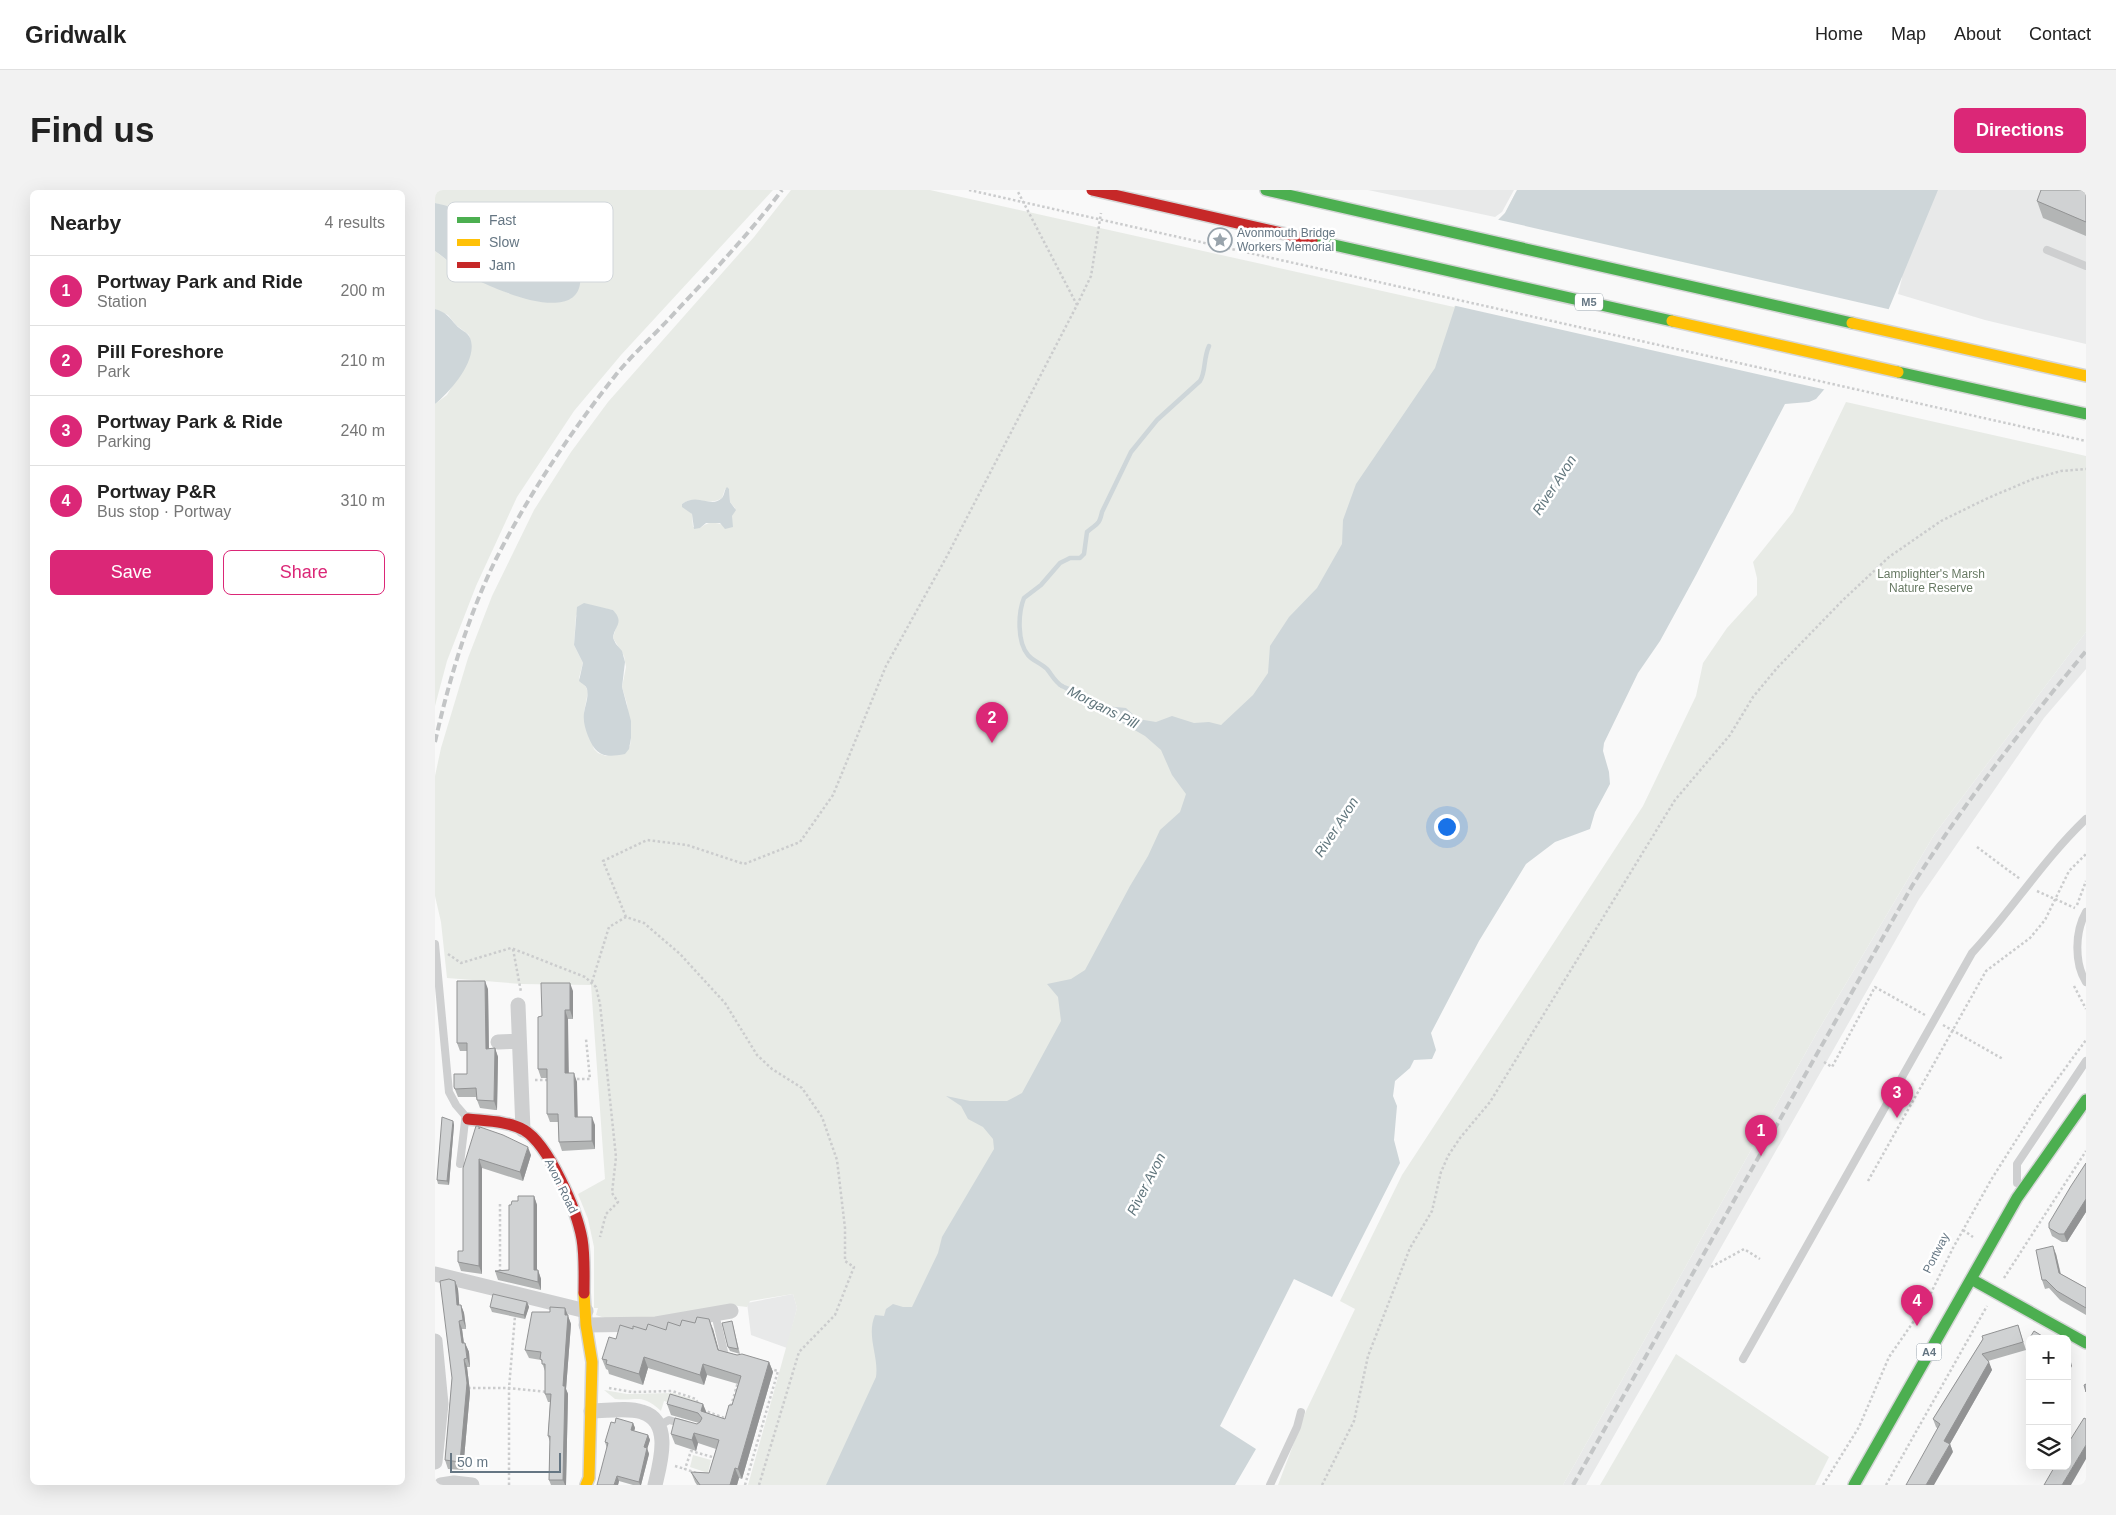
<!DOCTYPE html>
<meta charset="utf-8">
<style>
:root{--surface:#fff;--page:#f2f2f2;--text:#222;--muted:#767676;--line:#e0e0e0;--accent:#db2777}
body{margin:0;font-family:Helvetica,sans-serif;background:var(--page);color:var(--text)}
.controls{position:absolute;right:15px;bottom:15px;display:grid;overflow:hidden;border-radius:8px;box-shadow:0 5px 20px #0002}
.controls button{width:45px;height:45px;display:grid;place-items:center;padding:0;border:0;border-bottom:1px solid var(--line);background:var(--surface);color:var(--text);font:25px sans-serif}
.scale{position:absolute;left:15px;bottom:12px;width:111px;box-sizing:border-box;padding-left:5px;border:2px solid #657683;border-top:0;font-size:14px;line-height:18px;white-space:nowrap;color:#657683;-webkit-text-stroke:4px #fff;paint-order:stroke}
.you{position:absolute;left:1011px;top:636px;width:18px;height:18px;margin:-12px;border:4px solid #fff;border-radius:50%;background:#1a73e8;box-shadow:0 0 0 8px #1a73e833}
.badge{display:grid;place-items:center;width:32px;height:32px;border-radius:50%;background:var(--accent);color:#fff;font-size:16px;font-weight:700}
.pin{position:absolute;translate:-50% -41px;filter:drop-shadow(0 1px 2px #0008)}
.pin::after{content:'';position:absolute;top:26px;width:18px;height:15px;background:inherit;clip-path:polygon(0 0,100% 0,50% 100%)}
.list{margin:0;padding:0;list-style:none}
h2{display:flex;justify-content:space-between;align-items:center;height:65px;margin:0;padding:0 20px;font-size:21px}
h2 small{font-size:16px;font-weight:400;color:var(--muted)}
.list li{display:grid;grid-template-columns:32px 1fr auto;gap:15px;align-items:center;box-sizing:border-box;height:70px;padding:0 20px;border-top:1px solid var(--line)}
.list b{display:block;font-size:19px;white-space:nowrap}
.list p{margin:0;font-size:16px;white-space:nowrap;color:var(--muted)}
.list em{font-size:16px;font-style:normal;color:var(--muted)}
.actions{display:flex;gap:10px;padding:15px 20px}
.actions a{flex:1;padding:11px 0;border:1px solid var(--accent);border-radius:8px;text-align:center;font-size:18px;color:var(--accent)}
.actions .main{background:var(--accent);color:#fff}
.icon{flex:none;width:28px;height:28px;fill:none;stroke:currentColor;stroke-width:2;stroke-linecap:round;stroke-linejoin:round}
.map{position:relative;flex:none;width:1651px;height:1295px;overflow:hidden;border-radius:8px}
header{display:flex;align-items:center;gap:30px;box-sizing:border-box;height:70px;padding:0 25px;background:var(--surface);border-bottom:1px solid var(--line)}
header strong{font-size:24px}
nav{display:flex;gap:28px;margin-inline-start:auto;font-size:18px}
.intro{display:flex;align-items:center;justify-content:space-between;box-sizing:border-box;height:120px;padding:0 30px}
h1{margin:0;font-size:35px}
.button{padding:12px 22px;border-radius:8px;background:var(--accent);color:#fff;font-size:18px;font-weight:700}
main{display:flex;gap:30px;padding:0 30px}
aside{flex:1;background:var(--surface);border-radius:8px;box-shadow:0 5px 20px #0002}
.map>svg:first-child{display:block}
</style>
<header>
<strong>Gridwalk</strong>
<nav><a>Home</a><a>Map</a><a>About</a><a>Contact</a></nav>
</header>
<div class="intro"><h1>Find us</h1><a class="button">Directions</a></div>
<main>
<aside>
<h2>Nearby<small>4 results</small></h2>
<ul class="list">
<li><span class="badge">1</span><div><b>Portway Park and Ride</b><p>Station</p></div><em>200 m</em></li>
<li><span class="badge">2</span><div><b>Pill Foreshore</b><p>Park</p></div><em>210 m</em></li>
<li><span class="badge">3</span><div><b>Portway Park &amp; Ride</b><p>Parking</p></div><em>240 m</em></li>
<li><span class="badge">4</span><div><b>Portway P&amp;R</b><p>Bus stop · Portway</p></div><em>310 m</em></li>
</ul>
<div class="actions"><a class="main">Save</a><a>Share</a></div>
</aside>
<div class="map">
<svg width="1651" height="1295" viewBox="0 0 1651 1295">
<rect width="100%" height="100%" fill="#f9f9f9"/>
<path fill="#e8e9e9" d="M 933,0 L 1079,0 L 1067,22 L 1060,27 Z
M 1473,0 L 1651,0 L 1651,154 L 1550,130 L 1463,104 L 1467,88 L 1463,63 Z
M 1651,442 L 1651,479 L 1609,528 L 1484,709 L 1151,1295 L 1128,1295 L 1384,839 L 1499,645 Z
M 358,1104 L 362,1118 L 352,1158 L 316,1145 L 312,1113 Z"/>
<path fill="#e8ebe6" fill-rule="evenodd" d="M 0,0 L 338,0 L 186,165 L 139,221 L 82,307 L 41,396 L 12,471 L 0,516 L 0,214 L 12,205 L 33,170 L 36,153 L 34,145 L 21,135 L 13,125 L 0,119 L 0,61 L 25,80 L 75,104 L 145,94 L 146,82 L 143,76 L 107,65 L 98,66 L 76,63 L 26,22 L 0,13 Z
M 356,0 L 495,0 L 1019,117 L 1042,74 L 1060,33 L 1070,23 L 1082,0 L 928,502 L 721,550 L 760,589 L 498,1295 L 313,1295 L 362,1118 L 358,1104 L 315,1111 L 312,1117 L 295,1115 L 222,1127 L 170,1128 L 161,1125 L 163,1118 L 159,1118 L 159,1057 L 153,1029 L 143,1004 L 170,989 L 156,795 L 86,794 L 12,788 L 6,732 L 0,706 L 0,586 L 6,558 L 33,468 L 57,406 L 99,320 L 136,262 L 173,212 L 319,47 ZM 290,299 L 294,299 L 295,312 L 300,318 L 297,326 L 297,337 C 284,335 278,328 265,338 L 258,337 L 257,324 L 247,314 C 260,304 273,317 287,308 ZM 162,417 L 178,420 L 183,430 L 178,448 L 189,466 L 191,477 L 187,497 L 192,514 L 196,548 L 195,556 L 171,566 L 163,563 L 159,559 L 149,522 L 153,502 L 151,497 L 144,488 L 148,473 L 139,455 L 141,425 Z
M 1411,212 L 1651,266 L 1651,442 L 1499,645 L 1384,839 L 1128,1295 L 843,1295 L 871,1221 L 920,1119 L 905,1111 L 967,985 L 1208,616 L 1261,506 L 1268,473 L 1292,438 L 1322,405 L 1322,388 L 1318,372 L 1358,322 Z
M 1241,1164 L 1394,1267 L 1380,1295 L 1165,1295 Z
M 169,1200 L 192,1204 L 238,1203 L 260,1210 L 265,1222 L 229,1211 L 226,1221 C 205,1202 203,1212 180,1209 Z
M 258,1265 L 276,1270 L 273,1283 L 255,1277 Z"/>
<path fill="#ced6d9" d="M 1082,0 L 1503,0 L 1450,128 L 1381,209 L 1374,212 L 1350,214 L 1261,385 L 1225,451 L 1203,483 L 1169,553 L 1168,561 L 1174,582 L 1175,594 L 1160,622 L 1155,639 L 1120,652 L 1091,674 L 1044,751 L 996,843 L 1001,860 L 997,869 L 979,870 L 975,878 L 960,891 L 958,906 L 962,916 L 959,950 L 965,973 L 897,1107 L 859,1089 L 785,1236 L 821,1259 L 800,1295 L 391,1295 L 441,1187 C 444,1166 431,1146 440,1125 L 449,1126 L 451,1119 L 458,1114 L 468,1117 L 477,1117 L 503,1063 L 507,1047 L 559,959 L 558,949 L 548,937 L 533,929 L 526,916 L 511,906 L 535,911 L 572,911 L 587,903 L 626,831 L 623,807 L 612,794 L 636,789 L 650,780 L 695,696 L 713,666 L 725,640 L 745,622 L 751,604 L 737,585 L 726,560 L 710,546 L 623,496 L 622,492 L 653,504 L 670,516 L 691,518 L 703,529 L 721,532 L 737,526 L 759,533 L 774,532 L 786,535 L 818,505 L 833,483 L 835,456 L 854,427 L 882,398 L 907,354 L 908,330 L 921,294 L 1000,178 L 1020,117 L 1042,74 L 1060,33 L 1070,23 Z
M 0,13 C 8,15 18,17 25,21 C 45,33 59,59 82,65 C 100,69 124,54 137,66 C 145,74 147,84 145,94 C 138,138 44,93 24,80 C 16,74 9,67 0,61 Z
M 0,119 C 11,122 14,127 21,135 C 25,140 33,142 35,148 C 44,169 15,202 0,214 Z
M 292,297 L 294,299 L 295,312 L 301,320 L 297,326 L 298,337 L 290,339 L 285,333 L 271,333 L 265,338 L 259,339 L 257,324 L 247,317 L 247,314 C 263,302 276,319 287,308 C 290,304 289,300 292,297 Z
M 149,413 L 178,420 C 190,433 179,436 178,448 L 181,454 L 187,461 L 190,472 L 187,497 L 196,531 L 196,548 L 194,559 L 190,564 C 169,568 161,566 153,546 C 150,538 148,531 149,523 C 150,516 154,506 152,499 C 151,495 147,494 144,491 L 148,473 L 139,455 L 142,417 Z"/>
<path fill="#f9f9f9" d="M 1060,29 L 1457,120 L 1452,130 L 1392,200 L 1017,115 Z"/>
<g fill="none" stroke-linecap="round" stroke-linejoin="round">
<path stroke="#ced6d9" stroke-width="4.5" d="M 627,496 C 620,492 617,485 612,479 C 606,473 598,471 593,465 C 582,452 583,423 589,408 L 606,395 L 625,373 L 635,368 L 645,368 L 649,364 L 652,342 C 662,333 664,336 667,322 L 696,262 L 722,230 L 765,191 C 771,182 768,169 774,156"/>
<g stroke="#d5d6d7" stroke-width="14">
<path id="fast" d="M 831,0 L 1417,133
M 1536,1089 L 1651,1153
M 1419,1295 L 1582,1008 L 1651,910"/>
</g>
<g stroke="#d5d6d7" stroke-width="14">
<path id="slow" d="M 1417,133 L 1651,186
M 149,1103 L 151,1135 L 157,1172 L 154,1288 L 151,1295"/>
</g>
<g stroke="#d5d6d7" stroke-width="14">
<path id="jam" d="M 33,929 C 51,931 73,931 89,940 C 114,955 142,1021 147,1049 C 150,1067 149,1085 149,1103"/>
</g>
<path stroke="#cbcccd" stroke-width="2.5" stroke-dasharray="2.5 2.5" stroke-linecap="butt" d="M 642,115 L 656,86 L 666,23
M 1542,657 L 1585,689
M 1602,701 L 1640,718
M 1642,715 L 1651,691
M 191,727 L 168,671 L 212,650 L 252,655 L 309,674 L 365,652 L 398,605 L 451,476 L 512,366 L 642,115 L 582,0
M 78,759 L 86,802
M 13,764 L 26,773 L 76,758 L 150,787 L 161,797 L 165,814 L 181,967 L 177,1003 L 183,1012 L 171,1024 L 165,1047
M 157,792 L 174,737 L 191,727 L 209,733 L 245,764 L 290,813 L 322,865 L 337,879 L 367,898 L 387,927 L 402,970 L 410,1038 L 410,1071 L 419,1077 L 400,1125 L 364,1162 L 324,1295
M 1639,796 L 1651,819
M 1508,835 L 1568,869
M 1389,872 L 1397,877 L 1440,797 L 1490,825
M 137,889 L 155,889 L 151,849
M 100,890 L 114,890
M 1433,991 L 1551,781 L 1595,748 L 1610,730 L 1634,681 L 1651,664
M 65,1014 L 65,1082
M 1528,1040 L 1538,1047
M 1276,1077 L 1309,1059 L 1325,1069
M 1569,1088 L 1651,961
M 33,1198 L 74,1198 L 112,1202
M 174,1198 L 197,1202 L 237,1201 L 261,1209 L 263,1214
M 296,1216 L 303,1192
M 268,1220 L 292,1229
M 240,1276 L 250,1279
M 261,1283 L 250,1279 L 256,1261 L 281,1268
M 74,1295 L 74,1198 L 80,1126
M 310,1295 L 343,1181 L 336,1179
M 887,1295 L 919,1231 L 933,1166 L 975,1058 L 997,1021 L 1006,982 L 1013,966 L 1025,948 L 1055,912 L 1240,610 L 1295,545 L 1318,507 L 1342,478 L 1408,410 L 1454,367 L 1506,331 L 1553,308 L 1598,289 L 1626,281 L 1651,279
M 1388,1295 L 1424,1237 L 1454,1167 L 1490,1115 L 1518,1058 L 1556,990 L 1604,914 L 1651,850
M 1451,1295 L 1552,1116"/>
<path stroke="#cecfd0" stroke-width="8" d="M 1612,60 L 1651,76
M 1651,722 C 1640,741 1639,773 1651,792
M 0,754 L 14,902 L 21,915 L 33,929 L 30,931 L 25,974
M 1582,993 L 1582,974 L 1651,871
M 280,1124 L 290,1166 L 295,1167
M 1308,1169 L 1537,763 C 1577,720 1608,670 1651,629
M 223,1236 L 234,1230 L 249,1234
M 835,1295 L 862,1237 L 866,1222"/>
<path stroke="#cecfd0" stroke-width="15" d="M 83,815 L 88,940
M 63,852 L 84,851
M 0,1084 L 151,1121
M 151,1135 L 221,1134 L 296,1121
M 0,1151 L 6,1214 L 0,1272
M 156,1221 C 172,1221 192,1217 207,1222 C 238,1231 225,1274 220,1295
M 6,1295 L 19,1293 L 37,1295"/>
<use href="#fast" stroke="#4caf50" stroke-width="11"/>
<use href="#slow" stroke="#ffc107" stroke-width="11"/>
<use href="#jam" stroke="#c62828" stroke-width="11"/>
<path stroke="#c3c5c6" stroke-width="4" stroke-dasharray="8 4" stroke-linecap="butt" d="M 0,552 C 14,490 33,426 61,369 C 94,304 135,243 180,186 C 196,166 215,149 232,131 C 272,88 312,47 347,0
M 1138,1295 L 1477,696 C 1529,613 1589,536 1651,461"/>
<g stroke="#d5d6d6" stroke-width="14" stroke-linecap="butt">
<path id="fast-bridge" d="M 877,50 L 1237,131
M 1463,182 L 1651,224"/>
</g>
<g stroke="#d5d6d6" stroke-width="14" stroke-linecap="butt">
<path id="slow-bridge" d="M 1237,131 L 1463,182"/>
</g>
<g stroke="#d5d6d6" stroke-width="14" stroke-linecap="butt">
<path id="jam-bridge" d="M 657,0 L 877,50"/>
</g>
<path stroke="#cbcccd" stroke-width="2.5" stroke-dasharray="2.5 2.5" stroke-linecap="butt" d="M 534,0 L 1651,251"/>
<use href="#fast-bridge" stroke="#4caf50" stroke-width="11"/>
<use href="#slow-bridge" stroke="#ffc107" stroke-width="11"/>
<use href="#jam-bridge" stroke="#c62828" stroke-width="11"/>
</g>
<path fill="#b3b5b5" d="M 1651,0 L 1651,46 L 1608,28 L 1602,11 Z
M 53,799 L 54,859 L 60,858 L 63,867 L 62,920 L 60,920 L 45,918 L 42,910 L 41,907 L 23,907 L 19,897 L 32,884 L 32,861 L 25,861 L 22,853 Z
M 138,801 L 138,829 L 133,829 L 133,883 L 142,892 L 142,927 L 160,935 L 160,959 L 127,961 L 124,952 L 123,932 L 115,932 L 112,924 L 112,888 L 106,888 L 103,879 Z
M 18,931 L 19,935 L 14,995 L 3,994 L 2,990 Z
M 44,938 L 96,965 L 88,991 L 47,978 L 47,1084 L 26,1081 L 23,1072 L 28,1061 Z
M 1651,973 L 1651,1022 L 1632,1052 L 1627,1052 L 1617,1046 L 1614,1038 Z
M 99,1006 L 102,1015 L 102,1080 L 103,1080 L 106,1089 L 106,1100 L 63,1090 L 60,1081 L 74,1080 L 76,1015 L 83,1011 Z
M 1621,1064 L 1626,1084 L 1651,1098 L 1651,1125 L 1625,1110 L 1614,1098 L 1610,1099 L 1607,1090 Z
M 20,1091 L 23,1099 L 24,1115 L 26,1115 L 29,1123 L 31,1139 L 27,1139 L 29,1153 L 30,1153 L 34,1162 L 35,1177 L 32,1177 L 35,1202 L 28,1280 L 13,1279 L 10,1270 L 17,1188 Z
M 92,1112 L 94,1117 L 90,1129 L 57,1122 L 55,1117 Z
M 130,1118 L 136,1134 L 131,1199 L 133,1204 L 131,1295 L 116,1295 L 114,1290 L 115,1252 L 113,1246 L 115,1212 L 113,1212 L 110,1204 L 110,1181 L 106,1170 L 94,1168 L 90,1160 L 115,1122 Z
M 298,1135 L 305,1164 L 295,1161 L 293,1157 Z
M 1583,1135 L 1591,1160 L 1553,1171 L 1557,1180 L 1515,1254 L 1518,1262 L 1502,1238 L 1501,1237 L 1498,1229 L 1548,1149 Z
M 245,1136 L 278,1139 L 284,1160 L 302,1165 L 334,1172 L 338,1182 L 307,1289 L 304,1288 L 302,1295 L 262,1295 L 260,1292 L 256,1282 L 274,1283 L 281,1259 L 263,1253 L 261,1261 L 240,1254 L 236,1244 L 264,1233 L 236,1225 L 232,1214 L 268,1214 L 271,1223 L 290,1229 L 297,1215 L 303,1194 L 272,1185 L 269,1195 L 213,1178 L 208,1195 L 174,1184 L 173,1180 L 171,1179 L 167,1169 L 181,1149 L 198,1139 L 231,1140 Z
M 180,1233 L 198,1233 L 200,1238 L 199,1241 L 213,1245 L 215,1250 L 212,1258 L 214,1264 L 206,1295 L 198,1295 L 184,1291 L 183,1295 L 170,1252 Z"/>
<path fill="#929394" d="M 50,791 L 53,799 L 54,867 L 51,859 Z
M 135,793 L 138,801 L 138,829 L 135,820 Z
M 130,820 L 133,829 L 134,892 L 130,883 Z
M 60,858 L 63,867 L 62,920 L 59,911 Z
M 139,883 L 142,892 L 143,935 L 140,927 Z
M 157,927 L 160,935 L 160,959 L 157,951 Z
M 18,931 L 19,935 L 14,995 L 12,991 Z
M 93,957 L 96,965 L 88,991 L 85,982 Z
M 44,969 L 47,978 L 47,1084 L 44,1076 Z
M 99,1006 L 102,1015 L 102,1089 L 99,1080 Z
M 1651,1009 L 1651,1022 L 1632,1052 L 1629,1044 Z
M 1618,1056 L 1621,1064 L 1627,1091 L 1624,1083 Z
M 103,1080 L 106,1089 L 106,1100 L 103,1092 Z
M 20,1091 L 23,1099 L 25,1123 L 22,1115 Z
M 92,1112 L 94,1117 L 90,1129 L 89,1125 Z
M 26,1115 L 29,1123 L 31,1139 L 28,1130 Z
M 130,1118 L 136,1134 L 131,1199 L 133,1204 L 131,1295 L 130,1295 L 128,1290 L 128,1196 Z
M 274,1129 L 278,1139 L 286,1170 L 283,1160 Z
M 24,1131 L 27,1139 L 30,1162 L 27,1153 Z
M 30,1153 L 34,1162 L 35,1177 L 32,1168 Z
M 1633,1161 L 1637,1176 L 1632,1185 L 1632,1162 Z
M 209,1167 L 213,1178 L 208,1195 L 204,1184 Z
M 29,1169 L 32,1177 L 35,1202 L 28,1280 L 25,1272 Z
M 334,1172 L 338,1182 L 307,1289 L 303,1279 Z
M 1554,1172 L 1557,1180 L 1512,1259 L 1509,1251 Z
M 268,1174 L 272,1185 L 269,1195 L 265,1185 Z
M 268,1214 L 272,1224 L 266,1221 Z
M 198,1233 L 200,1238 L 198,1245 L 196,1240 Z
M 259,1243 L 263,1253 L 261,1261 L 257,1250 Z
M 213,1245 L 215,1250 L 211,1263 L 209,1257 Z
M 1515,1254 L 1518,1262 L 1499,1295 L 1491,1295 Z
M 1651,1255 L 1651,1269 L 1636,1295 L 1627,1295 Z
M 212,1258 L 214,1264 L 206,1295 L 205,1295 L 204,1292 Z
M 300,1278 L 304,1288 L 302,1295 L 295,1295 Z
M 182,1286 L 184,1291 L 183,1295 L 179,1295 Z"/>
<path fill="#d0d2d3" stroke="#929394" d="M 1606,0 L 1651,0 L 1651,32 L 1602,11 Z
M 22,791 L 50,791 L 51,859 L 60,858 L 59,911 L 42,910 L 41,898 L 20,899 L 19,897 L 19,884 L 32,884 L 32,853 L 22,853 Z
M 106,793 L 135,793 L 135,820 L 130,820 L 130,883 L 139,883 L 140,927 L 157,927 L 157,951 L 124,952 L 123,924 L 112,924 L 112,879 L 103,879 L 103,827 L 107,826 Z
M 7,927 L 18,931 L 12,991 L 2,990 Z
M 41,936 L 44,936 L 44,939 L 45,937 L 68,945 L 93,957 L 85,982 L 44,969 L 44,1076 L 23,1072 L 23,1061 L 28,1061 L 28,978 Z
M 1651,973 L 1651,1009 L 1629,1044 L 1624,1044 L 1614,1038 L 1614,1033 L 1636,996 Z
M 83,1006 L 99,1006 L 99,1080 L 103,1080 L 103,1092 L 60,1081 L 74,1080 L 74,1015 L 76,1015 L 77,1011 L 83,1011 Z
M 1618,1056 L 1624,1083 L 1651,1098 L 1651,1118 L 1622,1101 L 1611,1090 L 1607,1090 L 1601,1060 Z
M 14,1089 L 20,1091 L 22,1115 L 26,1115 L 28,1130 L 24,1131 L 27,1153 L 30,1153 L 32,1168 L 29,1169 L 32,1193 L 25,1272 L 10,1270 L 17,1188 L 5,1091 Z
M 58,1104 L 92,1112 L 89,1125 L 55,1117 Z
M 115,1117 L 130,1118 L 130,1125 L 133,1125 L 128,1196 L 130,1196 L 128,1290 L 114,1290 L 115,1246 L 113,1246 L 116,1204 L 110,1204 L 110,1174 L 107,1174 L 107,1170 L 105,1169 L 106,1162 L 90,1160 L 97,1122 L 115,1122 Z
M 262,1127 L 274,1129 L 283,1160 L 302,1165 L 307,1164 L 334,1172 L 303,1279 L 300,1278 L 295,1295 L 265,1295 L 256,1282 L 274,1283 L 284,1250 L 259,1243 L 257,1250 L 236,1244 L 240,1228 L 262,1234 L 265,1232 L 267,1228 L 263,1223 L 232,1214 L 235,1204 L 268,1214 L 266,1221 L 290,1229 L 294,1215 L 297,1215 L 306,1186 L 268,1174 L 265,1185 L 209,1167 L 204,1184 L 171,1174 L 172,1170 L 167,1169 L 174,1147 L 181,1149 L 185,1135 L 198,1139 L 198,1136 L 211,1140 L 213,1134 L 231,1140 L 233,1132 L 245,1136 L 247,1130 L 260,1133 Z
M 297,1131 L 303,1159 L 293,1157 L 287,1133 Z
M 1583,1135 L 1588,1152 L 1547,1164 L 1554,1172 L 1509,1251 L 1515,1254 L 1491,1295 L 1471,1295 L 1505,1234 L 1498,1229 L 1548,1149 L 1547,1146 Z
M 1599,1141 L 1612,1149 L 1595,1149 L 1595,1160 L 1594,1149 Z
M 1651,1194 L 1651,1202 L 1649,1195 Z
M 181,1228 L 198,1233 L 196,1240 L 213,1245 L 209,1257 L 212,1258 L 204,1292 L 182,1286 L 179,1295 L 162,1295 L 173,1253 L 170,1252 L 176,1232 L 180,1233 Z
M 1649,1228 L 1651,1229 L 1651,1255 L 1627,1295 L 1609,1295 L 1620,1276 L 1632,1276 L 1632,1255 Z"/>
<defs>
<g id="sight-ring" transform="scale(1.25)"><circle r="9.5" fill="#fff" stroke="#99a4ac" stroke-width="1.5"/><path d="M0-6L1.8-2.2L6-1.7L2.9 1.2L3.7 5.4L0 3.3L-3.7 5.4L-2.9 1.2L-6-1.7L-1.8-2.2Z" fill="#99a4ac"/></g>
</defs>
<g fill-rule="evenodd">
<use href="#sight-ring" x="785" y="50"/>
</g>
<g text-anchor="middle" stroke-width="5" stroke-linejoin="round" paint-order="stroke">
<g fill="#fff" stroke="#939fa8" stroke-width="1">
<rect x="1140" y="103.5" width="28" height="17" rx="4"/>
<rect x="1481.5" y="1153.5" width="25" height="17" rx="4"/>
</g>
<g font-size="11" font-weight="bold" fill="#657683">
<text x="1154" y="116">M5</text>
<text x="1494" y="1166">A4</text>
</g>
<g font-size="12" fill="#657683" stroke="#fff" text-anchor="start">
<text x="802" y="47">Avonmouth Bridge<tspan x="802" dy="14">Workers Memorial</tspan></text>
</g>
<g font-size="12" fill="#687a64" stroke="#fff">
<text x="1496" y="388">Lamplighter's Marsh<tspan x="1496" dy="14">Nature Reserve</tspan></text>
</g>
<g font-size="12" fill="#657683" stroke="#fff">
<text transform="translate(126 996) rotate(64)" y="4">Avon Road</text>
<text transform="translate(1501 1063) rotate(-63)" y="4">Portway</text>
</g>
<g font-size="14" font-style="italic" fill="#60757c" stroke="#fff">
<text transform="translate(1119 295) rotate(-57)" y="5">River Avon</text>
<text transform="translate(668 517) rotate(27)" y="5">Morgans Pill</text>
<text transform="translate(901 637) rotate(-57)" y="5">River Avon</text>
<text transform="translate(711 994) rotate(-63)" y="5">River Avon</text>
</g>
</g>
<rect x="12" y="12" width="166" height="80" rx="8" fill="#fff" stroke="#d1d6da" stroke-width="1"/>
<rect x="22" y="27" width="23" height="6" fill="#4caf50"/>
<rect x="22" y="49" width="23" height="7" fill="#ffc107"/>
<rect x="22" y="72" width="23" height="6" fill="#c62828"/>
<g font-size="14" fill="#657683">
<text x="54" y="35">Fast</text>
<text x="54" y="57">Slow</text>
<text x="54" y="80">Jam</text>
</g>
</svg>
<div class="controls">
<button>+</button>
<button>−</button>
<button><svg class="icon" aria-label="layers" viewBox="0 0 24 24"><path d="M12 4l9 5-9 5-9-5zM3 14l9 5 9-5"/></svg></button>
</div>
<div class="scale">50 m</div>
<div class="you"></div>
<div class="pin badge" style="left:1326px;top:966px">1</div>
<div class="pin badge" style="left:557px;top:553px">2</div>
<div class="pin badge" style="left:1462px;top:928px">3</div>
<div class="pin badge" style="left:1482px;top:1136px">4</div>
</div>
</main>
